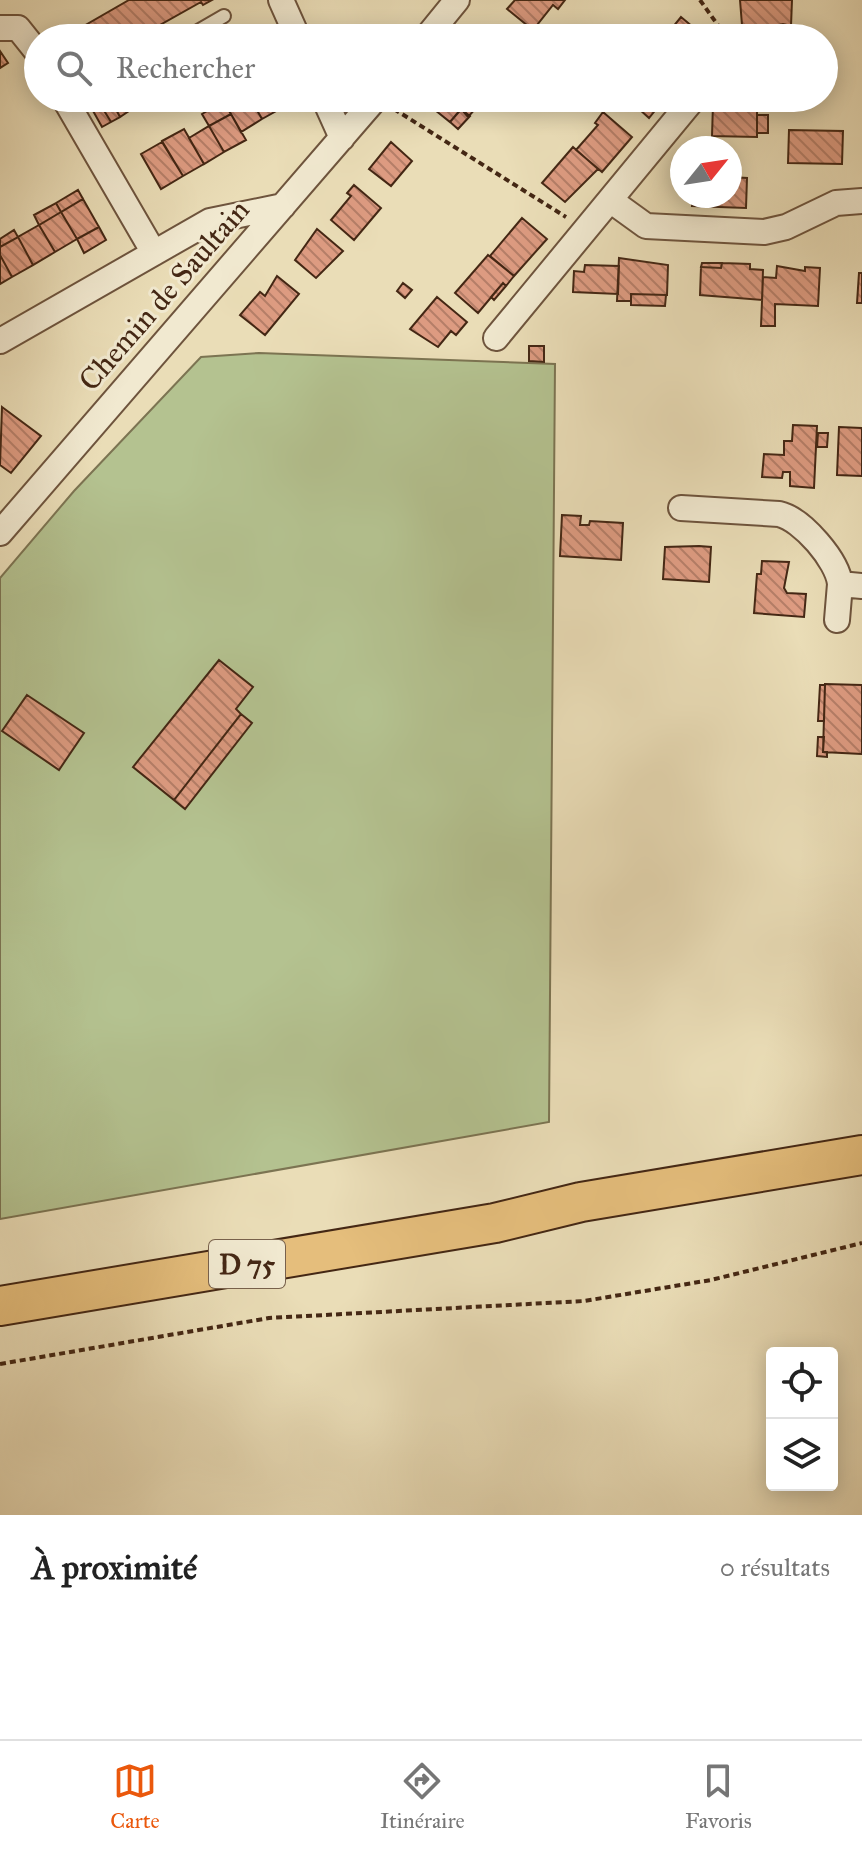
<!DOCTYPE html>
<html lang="fr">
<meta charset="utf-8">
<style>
:root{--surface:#fff;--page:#f2f2f2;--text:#222;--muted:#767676;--line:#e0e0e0;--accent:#ea580c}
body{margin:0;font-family:"IM FELL Great Primer",serif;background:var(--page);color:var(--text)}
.controls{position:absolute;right:24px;bottom:24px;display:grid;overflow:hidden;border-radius:8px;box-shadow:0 4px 20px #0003}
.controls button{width:72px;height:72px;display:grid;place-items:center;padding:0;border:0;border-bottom:2px solid var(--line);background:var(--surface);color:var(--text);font:40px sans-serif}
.compass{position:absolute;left:670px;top:136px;width:72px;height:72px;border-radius:50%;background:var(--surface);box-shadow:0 4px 20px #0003;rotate:60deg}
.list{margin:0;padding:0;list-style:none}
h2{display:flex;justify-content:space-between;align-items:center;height:104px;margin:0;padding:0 32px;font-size:34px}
h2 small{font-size:26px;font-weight:400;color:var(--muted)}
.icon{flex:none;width:44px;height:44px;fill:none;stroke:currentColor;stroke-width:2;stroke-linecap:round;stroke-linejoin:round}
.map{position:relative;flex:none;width:862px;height:1515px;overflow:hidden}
.search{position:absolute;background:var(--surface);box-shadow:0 4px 20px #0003;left:24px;right:24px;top:24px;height:88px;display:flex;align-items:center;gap:20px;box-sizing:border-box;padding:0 28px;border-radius:44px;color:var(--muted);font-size:30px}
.sheet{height:224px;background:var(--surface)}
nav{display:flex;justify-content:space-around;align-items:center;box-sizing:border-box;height:112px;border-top:2px solid var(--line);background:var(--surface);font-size:22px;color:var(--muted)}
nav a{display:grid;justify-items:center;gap:4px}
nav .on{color:var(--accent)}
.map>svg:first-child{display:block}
</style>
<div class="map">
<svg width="862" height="1515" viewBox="0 0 862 1515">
<defs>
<pattern id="building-back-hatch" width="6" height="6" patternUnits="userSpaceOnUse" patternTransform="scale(2)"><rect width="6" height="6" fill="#dd9b81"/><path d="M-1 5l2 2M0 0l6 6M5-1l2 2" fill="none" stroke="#b57e68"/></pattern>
</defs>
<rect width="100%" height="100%" fill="#eaddb7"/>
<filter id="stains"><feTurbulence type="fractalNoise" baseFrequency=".0025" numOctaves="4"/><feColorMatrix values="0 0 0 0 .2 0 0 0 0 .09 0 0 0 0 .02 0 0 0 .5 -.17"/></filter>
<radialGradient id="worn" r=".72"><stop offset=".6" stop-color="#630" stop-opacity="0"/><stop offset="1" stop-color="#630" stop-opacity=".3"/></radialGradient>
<path fill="#b4c290" stroke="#7c7452" stroke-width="2" d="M 259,353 L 555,364 L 549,1122 L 0,1219 L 0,578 L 74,491 L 201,357 Z"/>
<path fill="url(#building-back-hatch)" stroke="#442714" stroke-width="2" d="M 129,0 L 212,0 L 203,5 L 201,2 L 153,29 L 155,33 L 147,38 L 63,38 Z
M 515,0 L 565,0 L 558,9 L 553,5 L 533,30 L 507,9 Z
M 740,0 L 792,0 L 791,26 L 777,25 L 774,30 L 742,25 Z
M 681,17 L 705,37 L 704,38 L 664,38 Z
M775 32a8 8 0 1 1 16 0a8 8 0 1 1-16 0Z
M 0,51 L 8,63 L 0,68 Z
M 110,98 L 120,117 L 111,122 L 100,104 Z
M 110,98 L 122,98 L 129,111 L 120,117 Z
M 122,98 L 134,98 L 139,106 L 129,111 Z
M 134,98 L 147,98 L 148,100 L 139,106 Z
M 237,98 L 250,98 L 262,119 L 241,132 L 226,105 Z
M 250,98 L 281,98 L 285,106 L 262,119 Z
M 429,98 L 471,98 L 450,122 L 425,102 Z
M 471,98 L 485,98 L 468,117 L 461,109 Z
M 627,98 L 665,98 L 649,118 Z
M 223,102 L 231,114 L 209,126 L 202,114 Z
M 100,104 L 111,122 L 102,127 L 92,109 Z
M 713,104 L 757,106 L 757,137 L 712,136 Z
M 461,109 L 470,116 L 458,129 L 450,122 Z
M 603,112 L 632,137 L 602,172 L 576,150 L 598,125 L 595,123 Z
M 231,114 L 246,140 L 224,152 L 209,126 Z
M 757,115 L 768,115 L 768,133 L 757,133 Z
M 209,126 L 224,152 L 204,164 L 189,138 Z
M 184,129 L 204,164 L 183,176 L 162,141 Z
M 789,130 L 843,131 L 842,164 L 788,163 Z
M 162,142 L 183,176 L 161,189 L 141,154 Z
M 391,142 L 412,161 L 391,186 L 369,169 Z
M 573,147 L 598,169 L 565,202 L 542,183 Z
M 730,177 L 747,178 L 746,208 L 692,206 L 693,196 L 730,196 Z
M 354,185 L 381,208 L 354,240 L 331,220 L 351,196 L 347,193 Z
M 78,190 L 83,199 L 61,212 L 56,203 Z
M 83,199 L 99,227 L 77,239 L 61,212 Z
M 56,203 L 61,212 L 39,225 L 34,215 Z
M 61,212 L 77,239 L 55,252 L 39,225 Z
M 522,218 L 547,239 L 514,276 L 490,256 Z
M 39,225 L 55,252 L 33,265 L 18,237 Z
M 99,227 L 106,240 L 84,253 L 77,239 Z
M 317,229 L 343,251 L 316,278 L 295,260 Z
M 14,230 L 18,237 L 0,247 L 0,239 Z
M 18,237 L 33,265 L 12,277 L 0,255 L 0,247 Z
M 0,255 L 12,277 L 0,284 Z
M 488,255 L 514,276 L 506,286 L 503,283 L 478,313 L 455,293 Z
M 619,258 L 668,265 L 667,295 L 631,294 L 631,301 L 617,301 Z
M 702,263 L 722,263 L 721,268 L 701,267 Z
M 722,263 L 750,264 L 750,269 L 763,270 L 762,300 L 700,295 L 701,267 L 721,268 Z
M 585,265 L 619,266 L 618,294 L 573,292 L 574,271 L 584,272 Z
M 777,266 L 805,271 L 805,267 L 820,268 L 818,306 L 775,304 L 775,326 L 761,326 L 763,277 L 776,278 Z
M 859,273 L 862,273 L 862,303 L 857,303 Z
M 277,276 L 299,294 L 265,335 L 240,315 L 260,292 L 265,296 Z
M 403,283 L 412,290 L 405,298 L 397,291 Z
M 503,283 L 506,286 L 494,300 L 491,297 Z
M 631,294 L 666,295 L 665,306 L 631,305 Z
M 437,297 L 467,322 L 456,335 L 451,331 L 438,347 L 410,329 Z
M 529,346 L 544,346 L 544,362 L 529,361 Z
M 2,407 L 41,436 L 11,473 L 0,465 Z
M 793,425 L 817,426 L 814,488 L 790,486 L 790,472 L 783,472 L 782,478 L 762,477 L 764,454 L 784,455 L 784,441 L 792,441 Z
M 839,427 L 862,428 L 862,476 L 837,475 Z
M 818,433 L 828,433 L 827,447 L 817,447 Z
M 562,515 L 581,516 L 580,525 L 589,525 L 590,521 L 623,523 L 621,560 L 560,556 Z
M 699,546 L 711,547 L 709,582 L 663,579 L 665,547 Z
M 762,561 L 789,562 L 784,588 L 787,593 L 806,594 L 804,617 L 754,613 L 757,574 L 761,574 Z
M 219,660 L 253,687 L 236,709 L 241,714 L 174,800 L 133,767 Z
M 825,684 L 862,685 L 862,754 L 823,752 Z
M 820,685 L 825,685 L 824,721 L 818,721 Z
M 27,695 L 84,733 L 59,770 L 2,731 Z
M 241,714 L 252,723 L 185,809 L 174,800 Z
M 818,737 L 824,737 L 823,752 L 827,752 L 827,757 L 817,756 Z"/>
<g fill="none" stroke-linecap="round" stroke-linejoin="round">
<g stroke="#6e543d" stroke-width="16">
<path id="lane" d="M 186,38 L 224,16
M 69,107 L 84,98"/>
</g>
<g stroke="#6e543d" stroke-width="28">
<path id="street" d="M 281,0 L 298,38
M 0,28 L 18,28 L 38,53
M 426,38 L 457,0
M 64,98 L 154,253
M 324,98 L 342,138
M 610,200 L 646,226 L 764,232 L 786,227 L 836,203 L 862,201
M 496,338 L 694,98
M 0,341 L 210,221 L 283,206
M 681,508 L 779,514 C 802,519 838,561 840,584
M 0,533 L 376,98
M 837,620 L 840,584 L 862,586"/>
</g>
<g stroke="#442714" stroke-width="42">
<path id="primary" d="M 0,1306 L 495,1223 L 581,1202 L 862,1155"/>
</g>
<path stroke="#442714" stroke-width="4" stroke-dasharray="6 4" stroke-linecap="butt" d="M 700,0 L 727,38
M 394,109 L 566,217
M 0,1364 L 269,1318 L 584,1301 L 711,1280 L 862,1243"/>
<use href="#lane" stroke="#f1e9d0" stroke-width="12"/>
<use href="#street" stroke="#f1e9d0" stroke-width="24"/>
<use href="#primary" stroke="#e5be7c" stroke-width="38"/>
</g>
<g text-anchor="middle" stroke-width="6" stroke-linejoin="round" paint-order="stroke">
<rect fill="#f1e9d0" stroke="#78614c" stroke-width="2" x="209" y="1240" width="76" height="48" rx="6"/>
<g font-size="28" font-weight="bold" fill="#442714">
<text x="247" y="1274">D 75</text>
</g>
<g font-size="30" fill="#442714" stroke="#f1e9d0">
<text transform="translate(164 295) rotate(-49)" y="10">Chemin de Saultain</text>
</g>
</g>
<rect width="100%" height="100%" filter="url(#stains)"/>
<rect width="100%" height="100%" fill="url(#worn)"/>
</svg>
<div class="controls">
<button><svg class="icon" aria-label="locate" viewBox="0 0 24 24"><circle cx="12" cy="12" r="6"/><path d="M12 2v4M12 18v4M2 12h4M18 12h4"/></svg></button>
<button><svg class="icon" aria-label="layers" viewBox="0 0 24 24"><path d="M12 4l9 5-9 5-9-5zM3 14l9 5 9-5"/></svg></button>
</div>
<svg class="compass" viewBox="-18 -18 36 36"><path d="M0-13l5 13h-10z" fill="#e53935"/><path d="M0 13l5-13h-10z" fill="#767676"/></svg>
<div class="search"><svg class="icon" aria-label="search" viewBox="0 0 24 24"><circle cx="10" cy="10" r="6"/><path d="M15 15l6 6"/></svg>Rechercher</div>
</div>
<section class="sheet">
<h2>À proximité<small>0 résultats</small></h2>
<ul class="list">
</ul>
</section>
<nav>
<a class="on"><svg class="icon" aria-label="map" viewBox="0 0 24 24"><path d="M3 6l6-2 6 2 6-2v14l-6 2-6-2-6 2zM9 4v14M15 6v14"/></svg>Carte</a>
<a><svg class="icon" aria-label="directions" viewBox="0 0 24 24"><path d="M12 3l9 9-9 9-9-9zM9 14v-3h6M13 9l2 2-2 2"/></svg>Itinéraire</a>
<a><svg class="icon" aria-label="saved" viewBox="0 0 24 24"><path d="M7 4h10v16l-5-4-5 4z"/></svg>Favoris</a>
</nav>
